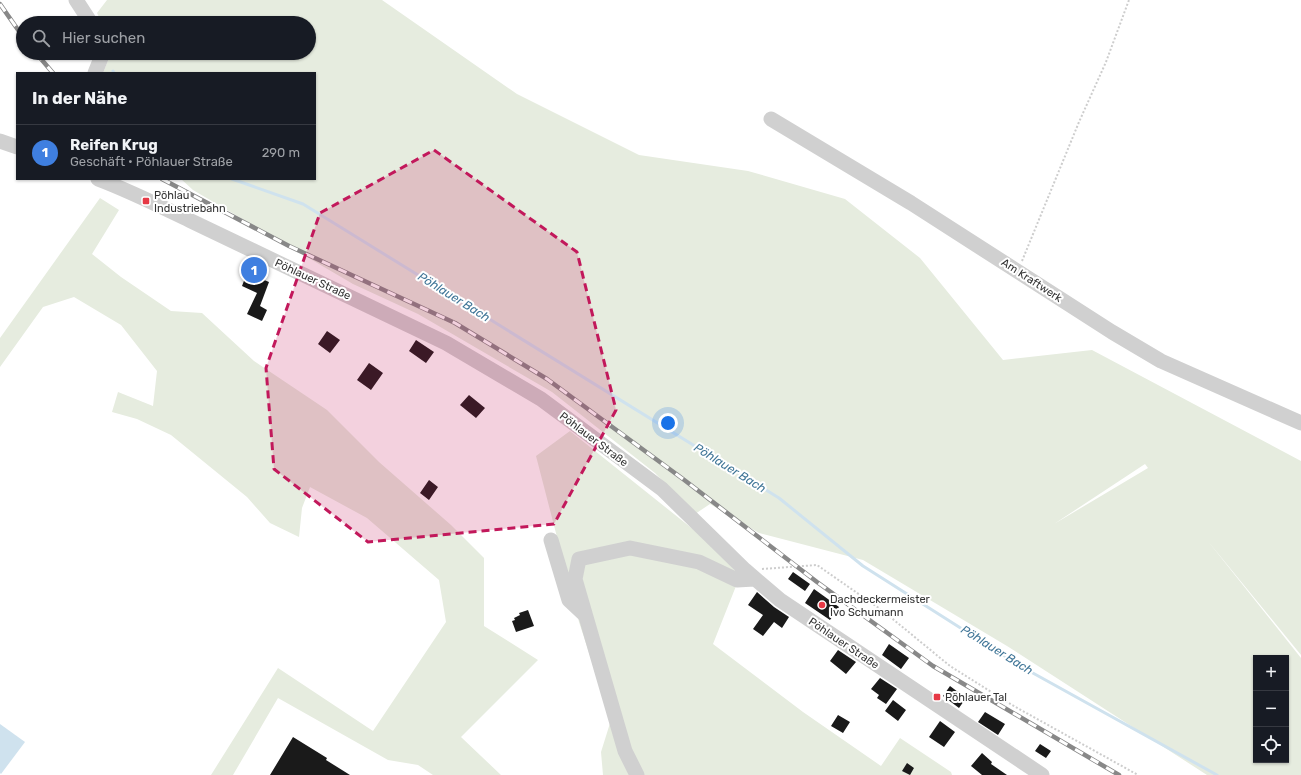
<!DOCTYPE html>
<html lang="de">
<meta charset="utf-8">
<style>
:root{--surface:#171b24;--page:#20242c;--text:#f1f3f6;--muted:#9ea1a6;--line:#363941;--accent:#e63946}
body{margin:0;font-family:Rubik,sans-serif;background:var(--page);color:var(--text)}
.controls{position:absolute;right:12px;bottom:12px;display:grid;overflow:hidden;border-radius:0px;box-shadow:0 1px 3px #0004}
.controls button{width:36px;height:36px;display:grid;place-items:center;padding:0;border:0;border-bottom:1px solid var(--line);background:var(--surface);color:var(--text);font:20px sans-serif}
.you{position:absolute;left:668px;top:423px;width:14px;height:14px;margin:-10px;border:3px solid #fff;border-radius:50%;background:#1a73e8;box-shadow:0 0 0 6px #1a73e833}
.badge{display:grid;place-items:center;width:26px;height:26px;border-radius:50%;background:var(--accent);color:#fff;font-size:13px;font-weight:700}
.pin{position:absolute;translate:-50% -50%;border:2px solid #fff;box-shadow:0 1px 4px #0006}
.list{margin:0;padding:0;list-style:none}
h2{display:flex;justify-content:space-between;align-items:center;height:52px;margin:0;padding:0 16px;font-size:17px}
h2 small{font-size:13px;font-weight:400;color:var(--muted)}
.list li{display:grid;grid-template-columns:26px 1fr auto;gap:12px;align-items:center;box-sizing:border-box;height:56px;padding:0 16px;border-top:1px solid var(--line)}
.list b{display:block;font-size:15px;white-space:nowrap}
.list p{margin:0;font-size:13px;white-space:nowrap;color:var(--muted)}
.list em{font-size:13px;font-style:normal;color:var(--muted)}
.icon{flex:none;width:22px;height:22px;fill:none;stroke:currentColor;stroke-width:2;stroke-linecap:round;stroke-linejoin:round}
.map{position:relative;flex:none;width:1301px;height:775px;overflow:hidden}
.search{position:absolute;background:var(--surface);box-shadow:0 1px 3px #0004;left:16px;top:16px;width:300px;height:44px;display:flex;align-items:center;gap:10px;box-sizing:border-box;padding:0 14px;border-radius:22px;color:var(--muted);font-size:15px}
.panel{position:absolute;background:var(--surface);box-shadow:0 1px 3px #0004;left:16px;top:72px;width:300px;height:108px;border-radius:0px}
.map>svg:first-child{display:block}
</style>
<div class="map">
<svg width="1301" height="775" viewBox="0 0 1301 775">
<rect width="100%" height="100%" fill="#fff"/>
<path fill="#e6ecdf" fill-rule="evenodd" d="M 107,0 L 382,0 L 517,94 L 639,155 L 748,171 L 845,199 L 920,258 L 1003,360 L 1092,350 L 1301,461 L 1301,655 L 1207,540 L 1301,658 L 1301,775 L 1207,775 L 1007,646 L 863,560 L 759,533 L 710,504 L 695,514 L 655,473 L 552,392 L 418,314 L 353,284 L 193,190 L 181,179 L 315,179 L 315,73 L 103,73 L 111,53 L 309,53 L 309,23 L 102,23 L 97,13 ZM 1145,464 L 1148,468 L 1054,524 ZM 1256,658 L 1286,658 L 1286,760 L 1256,760 Z
M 100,198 L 119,210 L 92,254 L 121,277 L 171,311 L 202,313 L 254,361 L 327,410 L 379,462 L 451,525 L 484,558 L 484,626 L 538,660 L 461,737 L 501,775 L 433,775 L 418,765 L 388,760 L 278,698 L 233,775 L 211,775 L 278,668 L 373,731 L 446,622 L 439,580 L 367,518 L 310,487 L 302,508 L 299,537 L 270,523 L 247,497 L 171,435 L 137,419 L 112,412 L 118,392 L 153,406 L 157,371 L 121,325 L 74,297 L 43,307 L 0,367 L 0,338 Z
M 570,431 L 709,542 L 740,576 L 713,644 L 803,712 L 881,766 L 900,738 L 951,772 L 952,775 L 603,775 L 601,752 L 611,720 L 579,622 L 536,456 Z"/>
<path fill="#cfe2ee" d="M 0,724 L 25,742 L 1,774 L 0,773 Z"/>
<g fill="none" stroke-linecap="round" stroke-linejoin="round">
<path stroke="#cfe2ee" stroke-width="3" d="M 113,71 L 114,73
M 232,179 L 303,204 L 779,498 L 863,566 L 1022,667 L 1217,775"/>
</g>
<path fill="#1a1a1a" d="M 252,260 L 262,265 L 257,277 L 269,282 L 260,306 L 267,310 L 262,321 L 247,314 L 257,293 L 242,286 Z
M 327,331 L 340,340 L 330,353 L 318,344 Z
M 416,340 L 434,352 L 426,363 L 409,351 Z
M 369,363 L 383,373 L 371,390 L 357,380 Z
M 469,395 L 485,408 L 476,418 L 460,405 Z
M 429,480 L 438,487 L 429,500 L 420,493 Z
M 793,572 L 810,584 L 805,591 L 788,579 Z
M 814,589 L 839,607 L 830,620 L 805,603 Z
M 757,592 L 774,607 L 789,617 L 782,628 L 774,622 L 763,636 L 753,629 L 763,615 L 748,605 Z
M 528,610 L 534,626 L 516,632 L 512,621 L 515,620 L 514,618 L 520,615 L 519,613 Z
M 889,644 L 909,658 L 901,669 L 882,655 Z
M 838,650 L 856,662 L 846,674 L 830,661 Z
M 880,678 L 897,689 L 886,704 L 877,698 L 879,695 L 871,689 Z
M 950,686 L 966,698 L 959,708 L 943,696 Z
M 893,700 L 906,710 L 898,721 L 885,711 Z
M 985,712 L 1005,724 L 998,735 L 978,722 Z
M 838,715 L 850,722 L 843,733 L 831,726 Z
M 940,721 L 955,732 L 944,747 L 929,737 Z
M 293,737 L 327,758 L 326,760 L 350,775 L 270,775 Z
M 1040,744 L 1051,751 L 1046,758 L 1035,751 Z
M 982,753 L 992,762 L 991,764 L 1007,775 L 982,775 L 971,766 Z
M 907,763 L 914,768 L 910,775 L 902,771 Z"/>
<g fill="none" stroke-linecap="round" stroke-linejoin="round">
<path stroke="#cdcdcd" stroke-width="2" stroke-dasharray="2 2" stroke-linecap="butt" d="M 1022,261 L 1079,122 L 1106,62 L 1129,0
M 762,569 L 817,565 L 883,611 L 950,666 L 1012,705 L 1138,775"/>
<path stroke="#d0d0d0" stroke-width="15" d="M 76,0 L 91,23
M 95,73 L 103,53
M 771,119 L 911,203 L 1112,332 L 1161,361 L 1301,423
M 0,141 L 17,147
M 98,179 C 130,191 160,206 191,221 L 446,343 L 541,399 L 662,489 L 745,570 L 780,600 L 1042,775
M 551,540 L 569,600 L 585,615
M 637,775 L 625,751 L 575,579 L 579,559 L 630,548 L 699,562 L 737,580 L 754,579"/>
<g stroke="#888" stroke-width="4.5">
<path id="rail" d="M 0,4 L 23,37
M 36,53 L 53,73
M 162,179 L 289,246 L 455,323 L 547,379 L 683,479 L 817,582 L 933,666 L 1119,775"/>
</g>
<use href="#rail" stroke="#fff" stroke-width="3" stroke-dasharray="9" stroke-linecap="butt"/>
</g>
<path fill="#c2185b" fill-opacity="0.2" stroke="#c2185b" stroke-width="3" stroke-dasharray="8 5" stroke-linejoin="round" d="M 434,150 L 577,252 L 616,410 L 554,524 L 368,542 L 274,469 L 266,368 L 320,213 Z"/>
<g fill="#e63946" stroke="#fff" stroke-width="1.5">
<rect x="142" y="197" width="8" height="8" rx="2"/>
<circle cx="822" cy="605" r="4"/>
<rect x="933" y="693" width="8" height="8" rx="2"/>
</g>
<g text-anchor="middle" stroke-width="4" stroke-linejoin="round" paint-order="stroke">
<g font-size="11" fill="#333" stroke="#fff" text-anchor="start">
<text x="154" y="199">Pöhlau<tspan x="154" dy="13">Industriebahn</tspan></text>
<text x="830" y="603">Dachdeckermeister<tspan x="830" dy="13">Ivo Schumann</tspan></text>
<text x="945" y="701">Pöhlauer Tal</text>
</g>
<g font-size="11" fill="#333" stroke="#fff">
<text transform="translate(313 279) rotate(25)" y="4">Pöhlauer Straße</text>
<text transform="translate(1032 280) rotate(33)" y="4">Am Kraftwerk</text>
<text transform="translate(594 439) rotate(37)" y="4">Pöhlauer Straße</text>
<text transform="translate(844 643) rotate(34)" y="4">Pöhlauer Straße</text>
</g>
<g font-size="12" font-style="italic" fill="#3f7597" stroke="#fff">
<text transform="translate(454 297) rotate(32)" y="4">Pöhlauer Bach</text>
<text transform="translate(730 468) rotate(32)" y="4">Pöhlauer Bach</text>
<text transform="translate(997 650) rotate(32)" y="4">Pöhlauer Bach</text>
</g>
</g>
</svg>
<div class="controls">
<button>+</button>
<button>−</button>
<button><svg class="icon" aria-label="locate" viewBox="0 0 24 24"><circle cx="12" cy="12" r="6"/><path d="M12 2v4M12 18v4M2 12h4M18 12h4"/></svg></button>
</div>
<div class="you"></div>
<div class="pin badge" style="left:254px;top:270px;background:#3f7fe0">1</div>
<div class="search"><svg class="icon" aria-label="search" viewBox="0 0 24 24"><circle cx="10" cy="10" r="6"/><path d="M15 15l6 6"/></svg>Hier suchen</div>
<section class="panel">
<h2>In der Nähe<small></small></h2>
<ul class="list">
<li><span class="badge" style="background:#3f7fe0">1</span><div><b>Reifen Krug</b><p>Geschäft · Pöhlauer Straße</p></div><em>290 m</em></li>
</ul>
</section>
</div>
